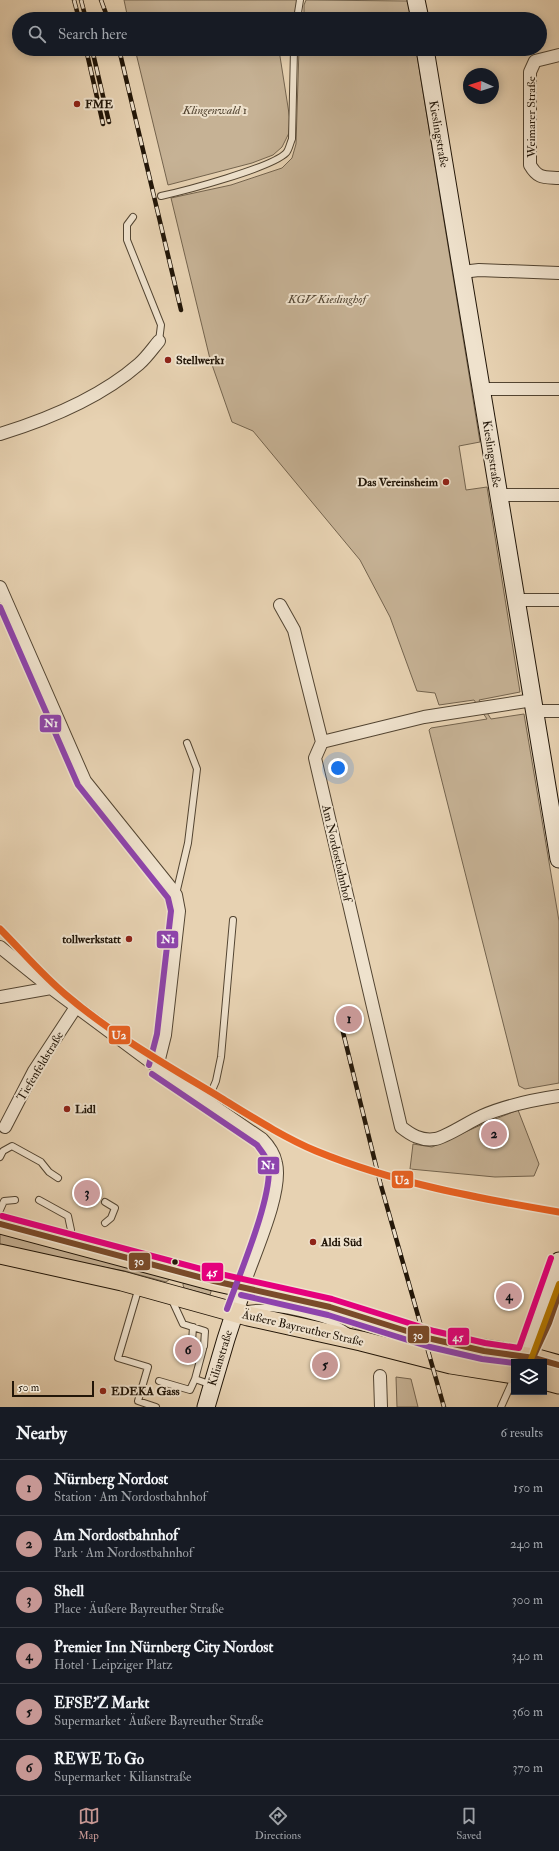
<!DOCTYPE html>
<meta charset="utf-8">
<style>
:root{--surface:#171b24;--page:#242831;--text:#f1f3f6;--muted:#9ea1a6;--line:#363941;--accent:#c59692}
body{margin:0;font-family:"IM FELL Double Pica",serif;background:var(--page);color:var(--text)}
.controls{position:absolute;right:12px;bottom:12px;display:grid;overflow:hidden;border-radius:0px;box-shadow:0 2px 10px #0003}
.controls button{width:36px;height:36px;display:grid;place-items:center;padding:0;border:0;border-bottom:1px solid var(--line);background:var(--surface);color:var(--text);font:20px sans-serif}
.compass{position:absolute;left:463px;top:68px;width:36px;height:36px;border-radius:50%;background:var(--surface);box-shadow:0 2px 10px #0003;rotate:273deg}
.scale{position:absolute;left:12px;bottom:10px;width:82px;box-sizing:border-box;padding-left:4px;border:2px solid #221608;border-top:0;font-size:11px;line-height:14px;white-space:nowrap;color:#221608;-webkit-text-stroke:3px #efe2cd;paint-order:stroke}
.you{position:absolute;left:338px;top:768px;width:14px;height:14px;margin:-10px;border:3px solid #fff;border-radius:50%;background:#1a73e8;box-shadow:0 0 0 6px #1a73e833}
.badge{display:grid;place-items:center;width:26px;height:26px;border-radius:50%;background:var(--accent);color:#111;font-size:13px;font-weight:700}
.pin{position:absolute;translate:-50% -50%;border:2px solid #fff;box-shadow:0 1px 4px #0006}
.list{margin:0;padding:0;list-style:none}
h2{display:flex;justify-content:space-between;align-items:center;height:52px;margin:0;padding:0 16px;font-size:17px}
h2 small{font-size:13px;font-weight:400;color:var(--muted)}
.list li{display:grid;grid-template-columns:26px 1fr auto;gap:12px;align-items:center;box-sizing:border-box;height:56px;padding:0 16px;border-top:1px solid var(--line)}
.list b{display:block;font-size:15px;white-space:nowrap}
.list p{margin:0;font-size:13px;white-space:nowrap;color:var(--muted)}
.list em{font-size:13px;font-style:normal;color:var(--muted)}
.icon{flex:none;width:22px;height:22px;fill:none;stroke:currentColor;stroke-width:2;stroke-linecap:round;stroke-linejoin:round}
.map{position:relative;flex:none;width:559px;height:1407px;overflow:hidden}
.search{position:absolute;background:var(--surface);box-shadow:0 2px 10px #0003;left:12px;right:12px;top:12px;height:44px;display:flex;align-items:center;gap:10px;box-sizing:border-box;padding:0 14px;border-radius:22px;color:var(--muted);font-size:15px}
.sheet{height:388px;background:var(--surface)}
nav{display:flex;justify-content:space-around;align-items:center;box-sizing:border-box;height:56px;border-top:1px solid var(--line);background:var(--surface);font-size:11px;color:var(--muted)}
nav a{display:grid;justify-items:center;gap:2px}
nav .on{color:var(--accent)}
.map>svg:first-child{display:block}
</style>
<div class="map">
<svg width="559" height="1407" viewBox="0 0 559 1407">
<rect width="100%" height="100%" fill="#e7d2b2"/>
<filter id="stains"><feTurbulence type="fractalNoise" baseFrequency=".005" numOctaves="4"/><feColorMatrix values="0 0 0 0 .2 0 0 0 0 .09 0 0 0 0 .02 0 0 0 .5 -.17"/></filter>
<radialGradient id="worn" r=".72"><stop offset=".6" stop-color="#630" stop-opacity="0"/><stop offset="1" stop-color="#630" stop-opacity=".3"/></radialGradient>
<path fill="#c6b295" stroke="#74644e" d="M 124,0 L 298,0 L 294,19 L 128,19 Z
M 306,0 L 408,1 L 411,19 L 304,19 L 304,5 Z
M 135,49 L 282,49 L 279,50 L 290,120 L 289,133 L 282,147 L 273,155 L 252,163 L 168,185 Z
M 299,49 L 416,49 L 480,442 L 459,446 L 466,490 L 487,487 L 520,692 L 479,700 L 491,719 L 524,714 L 559,921 L 559,1083 L 525,1089 L 519,1086 L 429,730 L 431,728 L 487,719 L 474,700 L 439,705 L 435,693 L 417,691 L 390,617 L 360,560 L 253,431 L 232,422 L 210,359 L 171,198 L 231,185 L 282,168 L 292,158 L 296,144 Z
M 518,1110 L 539,1164 L 534,1176 L 495,1177 L 410,1169 L 413,1144 L 432,1147 L 483,1124 Z
M 0,1228 L 170,1278 L 170,1279 L 166,1282 L 125,1271 L 0,1249 Z
M 184,1279 L 213,1285 L 210,1295 L 184,1288 L 183,1285 Z
M 352,1325 L 445,1352 L 363,1331 L 352,1327 Z
M 427,1327 L 478,1338 L 504,1342 L 502,1348 L 428,1333 Z
M 396,1377 L 411,1379 L 418,1407 L 397,1407 Z"/>
<g fill="none" stroke-linecap="round" stroke-linejoin="round">
<g stroke="#534532" stroke-width="8">
<path id="lane" d="M 297,19 L 300,0
M 161,196 C 184,191 271,168 286,153 C 289,150 290,143 292,139 L 294,49
M 133,217 L 127,225 L 127,240 L 161,325 L 159,341
M 176,894 L 188,843 L 197,769 L 187,743
M 207,1102 L 216,1081 L 221,1057 L 233,920
M 0,1157 L 3,1151 L 12,1146 L 41,1162 L 49,1172 L 58,1178
M 39,1200 L 68,1216 L 71,1230 L 71,1241
M 0,1210 L 4,1201 L 15,1200
M 105,1223 L 111,1218 L 115,1208 L 105,1202
M 139,1287 L 118,1358 L 148,1367 L 138,1401 L 156,1407
M 171,1298 L 183,1324 L 205,1331 L 204,1346
M 248,1309 C 271,1304 328,1317 347,1331
M 192,1342 L 193,1327
M 203,1349 L 195,1379 L 212,1385
M 159,1381 L 190,1390 L 195,1379
M 501,1407 L 514,1378"/>
</g>
<g stroke="#534532" stroke-width="14">
<path id="street" d="M 559,55 L 535,61 L 530,72 L 530,165 C 538,179 544,177 559,178
M 462,272 L 479,270 L 559,273
M 481,389 L 559,389
M 0,434 C 49,419 100,398 139,364 C 147,357 153,348 159,341
M 499,495 L 559,495
M 0,587 L 85,781 L 171,888 L 176,895 L 179,911 L 165,1035 L 157,1067
M 517,600 L 559,600
M 280,605 L 294,630 L 322,742
M 533,700 L 424,717 L 322,742 L 315,758 L 401,1127 C 411,1135 421,1141 435,1139 C 445,1138 470,1121 482,1116 C 507,1105 532,1100 559,1096
M 535,711 L 559,711
M 0,947 L 51,988 L 164,1072 L 262,1139 C 269,1146 274,1153 276,1163 C 283,1193 253,1256 243,1287
M 0,997 L 51,988
M 5,1127 L 34,1071 L 76,1007
M 380,1376 L 381,1407"/>
</g>
<g stroke="#221608" stroke-width="19">
<path id="secondary" d="M 416,0 L 420,19
M 425,49 L 559,859
M 521,1362 L 559,1261
M 206,1407 L 226,1339 L 243,1287"/>
</g>
<g stroke="#221608" stroke-width="21">
<path id="primary" d="M 0,1224 L 214,1281 L 330,1307 L 432,1339 L 484,1351 L 534,1358 L 559,1365
M 0,1254 L 122,1281 L 248,1316 L 361,1341 L 451,1364 L 514,1374
M 544,1380 L 559,1384"/>
</g>
<use href="#lane" stroke="#efe2cd" stroke-width="6"/>
<use href="#street" stroke="#efe2cd" stroke-width="12"/>
<use href="#secondary" stroke="#efe2cd" stroke-width="17"/>
<use href="#primary" stroke="#e7d2b2" stroke-width="19"/>
<g stroke="#221608" stroke-width="4.5">
<path id="rail" d="M 74,0 L 79,19
M 81,0 L 86,19
M 101,0 L 108,19
M 86,49 L 103,124
M 92,49 L 109,122
M 119,49 L 181,310
M 340,1020 L 380,1182 L 444,1407"/>
</g>
<use href="#rail" stroke="#efe2cd" stroke-width="3" stroke-dasharray="9" stroke-linecap="butt"/>
<g stroke="#efe2cd" stroke-width="9">
<path id="bus-1" d="M 0,1224 L 214,1281 L 330,1307 L 432,1339 L 484,1351 L 534,1358 L 559,1365
M 531,1362 L 549,1323 L 559,1294"/>
</g>
<g stroke="#efe2cd" stroke-width="9">
<path id="bus-2" d="M 0,607 L 78,785 L 168,898 L 171,911 L 157,1034 L 149,1065
M 152,1074 L 257,1145 C 261,1151 266,1156 268,1163 C 275,1192 238,1278 227,1309
M 241,1295 L 328,1315 L 430,1347 L 482,1359 L 514,1363"/>
</g>
<g stroke="#efe2cd" stroke-width="9">
<path id="bus-3" d="M 2,1216 L 216,1273 L 332,1299 L 434,1331 L 485,1343 L 519,1348 L 551,1258"/>
</g>
<g stroke="#efe2cd" stroke-width="9">
<path id="bus-4" d="M 530,1362 L 559,1284"/>
</g>
<use href="#bus-1" stroke="#7a4b2a" stroke-width="6"/>
<use href="#bus-2" stroke="#8e44ad" stroke-width="6"/>
<use href="#bus-3" stroke="#e5007d" stroke-width="6"/>
<use href="#bus-4" stroke="#b77b02" stroke-width="6"/>
<g stroke="#efe2cd" stroke-width="10">
<path id="metro-1" d="M 0,929 C 22,951 42,975 66,995 C 113,1035 168,1066 221,1098 C 252,1117 283,1137 316,1151 C 394,1183 477,1198 559,1212"/>
</g>
<use href="#metro-1" stroke="#e86121" stroke-width="7"/>
</g>
<g fill="#8f2418" stroke="#efe2cd" stroke-width="1.5">
<circle cx="77" cy="104" r="4"/>
<circle cx="168" cy="360" r="4"/>
<circle cx="446" cy="482" r="4"/>
<circle cx="129" cy="939" r="4"/>
<circle cx="67" cy="1109" r="4"/>
<circle cx="313" cy="1242" r="4"/>
<circle cx="103" cy="1391" r="4"/>
</g>
<circle fill="#221608" stroke="#efe2cd" stroke-width="1.5" cx="175" cy="1262" r="3.5"/>
<g text-anchor="middle" stroke-width="4" stroke-linejoin="round" paint-order="stroke">
<g font-size="12" font-weight="bold" fill="#221608" stroke="#efe2cd" text-anchor="start">
<text x="85" y="108">FME</text>
<text x="176" y="364">Stellwerk1</text>
<text x="438" y="486" text-anchor="end">Das Vereinsheim</text>
<text x="121" y="943" text-anchor="end">tollwerkstatt</text>
<text x="75" y="1113">Lidl</text>
<text x="321" y="1246">Aldi Süd</text>
<text x="111" y="1395">EDEKA Gass</text>
</g>
<g font-size="12" font-style="italic" fill="#534532" stroke="#efe2cd">
<text x="215" y="114">Klingenwald 1</text>
<text x="327" y="303">KGV Kieslinghof</text>
</g>
<g font-size="12" fill="#221608" stroke="#efe2cd">
<text transform="translate(531 117) rotate(-90)" y="4">Weimarer Straße</text>
<text transform="translate(439 134) rotate(80)" y="4">Kieslingstraße</text>
<text transform="translate(492 454) rotate(81)" y="4">Kieslingstraße</text>
<text transform="translate(337 853) rotate(77)" y="4">Am Nordostbahnhof</text>
<text transform="translate(40 1066) rotate(-59)" y="4">Tiefenfeldstraße</text>
<text transform="translate(303 1328) rotate(13)" y="4">Äußere Bayreuther Straße</text>
<text transform="translate(220 1358) rotate(-73)" y="4">Kilianstraße</text>
</g>
</g>
<g stroke="#efe2cd" stroke-width="1.5">
<rect x="39" y="714" width="23" height="19" rx="4" fill="#8e44ad"/>
<rect x="156" y="930" width="23" height="19" rx="4" fill="#8e44ad"/>
<rect x="108" y="1025" width="23" height="20" rx="4" fill="#e86121"/>
<rect x="257" y="1156" width="23" height="19" rx="4" fill="#8e44ad"/>
<rect x="391" y="1170" width="23" height="19" rx="4" fill="#e86121"/>
<rect x="128" y="1252" width="23" height="19" rx="4" fill="#7a4b2a"/>
<rect x="201" y="1262" width="23" height="20" rx="4" fill="#e5007d"/>
<rect x="407" y="1325" width="23" height="19" rx="4" fill="#7a4b2a"/>
<rect x="447" y="1327" width="23" height="19" rx="4" fill="#e5007d"/>
</g>
<g font-size="11" text-anchor="middle" font-weight="bold" fill="#fff">
<text x="51" y="727">N1</text>
<text x="168" y="943">N1</text>
<text x="119" y="1039">U2</text>
<text x="268" y="1169">N1</text>
<text x="402" y="1184">U2</text>
<text x="139" y="1265">30</text>
<text x="212" y="1276">45</text>
<text x="418" y="1339">30</text>
<text x="458" y="1341">45</text>
</g>
<rect width="100%" height="100%" filter="url(#stains)"/>
<rect width="100%" height="100%" fill="url(#worn)"/>
</svg>
<div class="controls">
<button><svg class="icon" aria-label="layers" viewBox="0 0 24 24"><path d="M12 4l9 5-9 5-9-5zM3 14l9 5 9-5"/></svg></button>
</div>
<svg class="compass" viewBox="-18 -18 36 36"><path d="M0-13l5 13h-10z" fill="#e53935"/><path d="M0 13l5-13h-10z" fill="#9ea1a6"/></svg>
<div class="scale">50 m</div>
<div class="you"></div>
<div class="pin badge" style="left:349px;top:1019px">1</div>
<div class="pin badge" style="left:494px;top:1134px">2</div>
<div class="pin badge" style="left:87px;top:1193px">3</div>
<div class="pin badge" style="left:509px;top:1296px">4</div>
<div class="pin badge" style="left:325px;top:1365px">5</div>
<div class="pin badge" style="left:188px;top:1350px">6</div>
<div class="search"><svg class="icon" aria-label="search" viewBox="0 0 24 24"><circle cx="10" cy="10" r="6"/><path d="M15 15l6 6"/></svg>Search here</div>
</div>
<section class="sheet">
<h2>Nearby<small>6 results</small></h2>
<ul class="list">
<li><span class="badge">1</span><div><b>Nürnberg Nordost</b><p>Station · Am Nordostbahnhof</p></div><em>150 m</em></li>
<li><span class="badge">2</span><div><b>Am Nordostbahnhof</b><p>Park · Am Nordostbahnhof</p></div><em>240 m</em></li>
<li><span class="badge">3</span><div><b>Shell</b><p>Place · Äußere Bayreuther Straße</p></div><em>300 m</em></li>
<li><span class="badge">4</span><div><b>Premier Inn Nürnberg City Nordost</b><p>Hotel · Leipziger Platz</p></div><em>340 m</em></li>
<li><span class="badge">5</span><div><b>EFSE’Z Markt</b><p>Supermarket · Äußere Bayreuther Straße</p></div><em>360 m</em></li>
<li><span class="badge">6</span><div><b>REWE To Go</b><p>Supermarket · Kilianstraße</p></div><em>370 m</em></li>
</ul>
</section>
<nav>
<a class="on"><svg class="icon" aria-label="map" viewBox="0 0 24 24"><path d="M3 6l6-2 6 2 6-2v14l-6 2-6-2-6 2zM9 4v14M15 6v14"/></svg>Map</a>
<a><svg class="icon" aria-label="directions" viewBox="0 0 24 24"><path d="M12 3l9 9-9 9-9-9zM9 14v-3h6M13 9l2 2-2 2"/></svg>Directions</a>
<a><svg class="icon" aria-label="saved" viewBox="0 0 24 24"><path d="M7 4h10v16l-5-4-5 4z"/></svg>Saved</a>
</nav>
